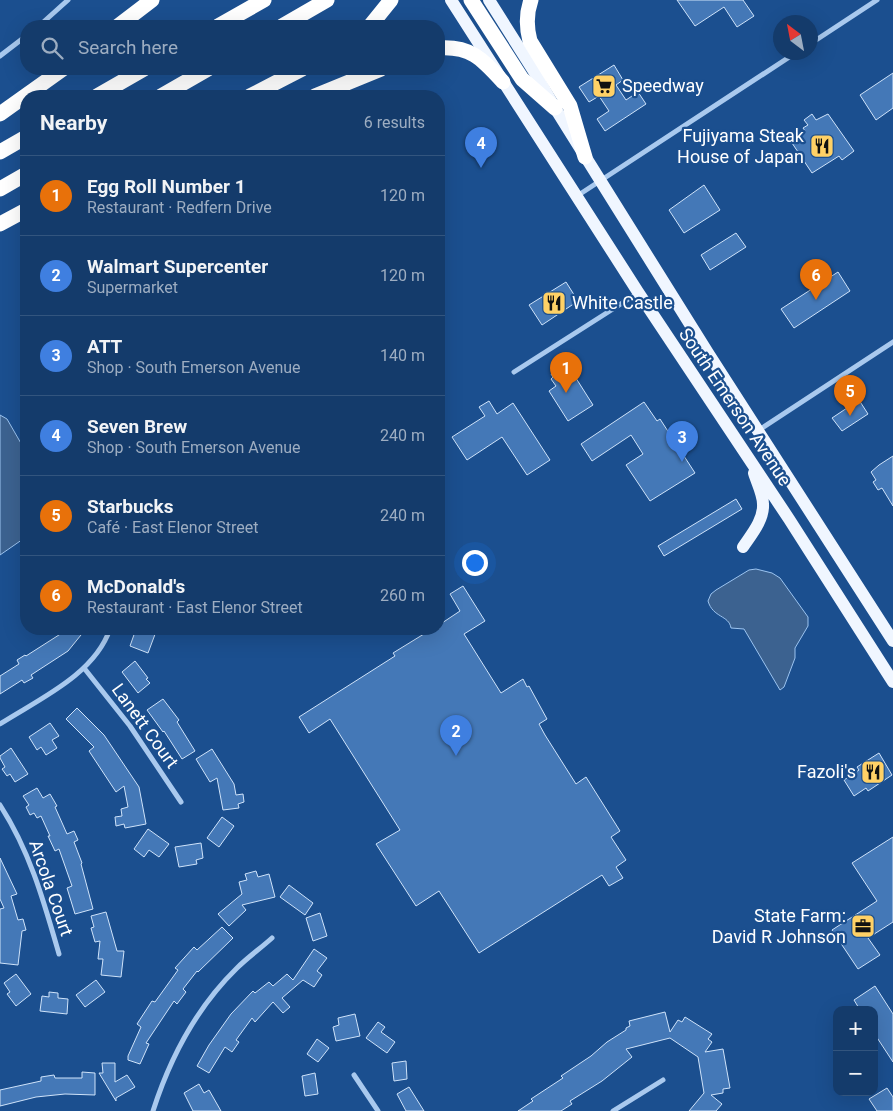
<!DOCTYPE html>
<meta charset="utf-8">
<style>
:root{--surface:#143b6b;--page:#214673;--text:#f1f3f6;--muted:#9dadc1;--line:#33557e;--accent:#ffd166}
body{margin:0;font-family:Roboto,sans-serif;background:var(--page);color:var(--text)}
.controls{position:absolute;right:15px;bottom:15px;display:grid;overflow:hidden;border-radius:10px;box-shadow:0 5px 20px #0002}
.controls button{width:45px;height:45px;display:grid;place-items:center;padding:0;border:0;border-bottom:1px solid var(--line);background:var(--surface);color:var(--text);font:25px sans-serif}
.compass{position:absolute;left:773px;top:15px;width:45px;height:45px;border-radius:50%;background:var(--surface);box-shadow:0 5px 20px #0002;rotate:328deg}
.you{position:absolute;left:474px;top:562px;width:18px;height:18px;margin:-12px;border:4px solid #fff;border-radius:50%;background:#1a73e8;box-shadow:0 0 0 8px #1a73e833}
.badge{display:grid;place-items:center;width:32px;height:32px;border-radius:50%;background:var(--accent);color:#fff;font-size:16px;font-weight:700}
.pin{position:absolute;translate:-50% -41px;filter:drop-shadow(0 1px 2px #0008)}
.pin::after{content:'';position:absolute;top:26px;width:18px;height:15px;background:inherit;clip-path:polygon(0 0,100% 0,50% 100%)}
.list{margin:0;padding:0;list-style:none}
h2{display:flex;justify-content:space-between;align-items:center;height:65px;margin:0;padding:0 20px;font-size:21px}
h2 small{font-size:16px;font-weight:400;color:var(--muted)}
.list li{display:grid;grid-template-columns:32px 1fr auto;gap:15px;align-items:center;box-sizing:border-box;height:80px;padding:0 20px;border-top:1px solid var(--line)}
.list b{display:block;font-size:19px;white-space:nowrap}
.list p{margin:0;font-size:16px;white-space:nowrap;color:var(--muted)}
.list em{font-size:16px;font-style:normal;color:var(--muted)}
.icon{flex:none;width:28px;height:28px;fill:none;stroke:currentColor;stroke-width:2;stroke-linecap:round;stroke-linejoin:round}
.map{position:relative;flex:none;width:893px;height:1111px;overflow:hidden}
.search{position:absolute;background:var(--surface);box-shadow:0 5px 20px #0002;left:20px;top:20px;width:425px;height:55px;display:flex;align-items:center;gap:12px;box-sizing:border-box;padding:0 18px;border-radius:20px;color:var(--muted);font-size:19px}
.panel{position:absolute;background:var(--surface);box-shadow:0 5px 20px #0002;left:20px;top:90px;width:425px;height:545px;border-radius:20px}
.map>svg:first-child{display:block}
</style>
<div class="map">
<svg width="893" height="1111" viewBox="0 0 893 1111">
<rect width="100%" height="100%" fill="#1b4f8f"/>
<path fill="#3c6290" stroke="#9cc4f0" d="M 0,415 L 7,419 L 26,452 L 26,537 L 0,555 Z
M 756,569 L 772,573 L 780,578 L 808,617 L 808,626 L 795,648 L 795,658 L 784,687 L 780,690 L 744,629 L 731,628 C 729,615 713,618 708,601 L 711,594 L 716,590 L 749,570 Z"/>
<path fill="#4478b7" stroke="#cfe3fa" d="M 677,0 L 743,0 L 754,16 L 737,27 L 724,7 L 695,26 Z
M 614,65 L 623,80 L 616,85 L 626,100 L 638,92 L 646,104 L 605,131 L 597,119 L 609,111 L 599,96 L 589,102 L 579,87 Z
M 893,73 L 893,108 L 876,120 L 860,95 Z
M 812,114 L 816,120 L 828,114 L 854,151 L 842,160 L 839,156 L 812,173 L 790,140 L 805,131 L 803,128 L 808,125 L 804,120 Z
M 704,185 L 720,210 L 684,233 L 669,210 Z
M 736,233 L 746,247 L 710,270 L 701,255 Z
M 838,272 L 850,291 L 794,328 L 781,309 Z
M 566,282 L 578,301 L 542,325 L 529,305 Z
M 567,364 L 593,405 L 568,421 L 549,391 L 556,386 L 551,379 L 553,377 L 551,374 Z
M 859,400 L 868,414 L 842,431 L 832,418 Z
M 489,401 L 497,414 L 513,403 L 550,460 L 527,475 L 502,437 L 467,460 L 452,437 L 485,416 L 479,407 Z
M 644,402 L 657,421 L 660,419 L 695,473 L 650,501 L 626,465 L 643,454 L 631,435 L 592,461 L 581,444 Z
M 893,456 L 893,506 L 882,488 L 878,490 L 873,482 L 876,480 L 871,472 L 879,465 Z
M 736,499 L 742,509 L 664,556 L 658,546 Z
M 463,586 L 485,621 L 464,634 L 501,693 L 523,679 L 527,687 L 529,686 L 547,719 L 539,724 L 545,735 L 576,784 L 586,777 L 620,831 L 611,837 L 626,860 L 616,867 L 623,878 L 609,886 L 602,875 L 479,953 L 439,891 L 416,906 L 376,844 L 400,830 L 330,719 L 309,733 L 299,717 L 395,656 L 393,653 L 432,629 L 439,629 L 439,625 L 460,611 L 450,594 Z
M 57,629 L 74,629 L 81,635 L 68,651 L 31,675 L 33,678 L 24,683 L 22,680 L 0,694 L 0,676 L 19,664 L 17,660 L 25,655 L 26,656 L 62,633 Z
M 136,629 L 157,629 L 148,653 L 130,646 Z
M 135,661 L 148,678 L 146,679 L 150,683 L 138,693 L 122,672 Z
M 163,699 L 179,720 L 177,722 L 195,751 L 182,759 L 164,731 L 163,732 L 147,710 Z
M 77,708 L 104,735 L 139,787 L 146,824 L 125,828 L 124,824 L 116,826 L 115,817 L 122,816 L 121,809 L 128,807 L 124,786 L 116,792 L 89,751 L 94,747 L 66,719 Z
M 50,723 L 59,736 L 52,740 L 57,748 L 46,755 L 41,747 L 37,750 L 29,737 Z
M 11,748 L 28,774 L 15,782 L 10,774 L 7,776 L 2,769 L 5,767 L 0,758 L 0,756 Z
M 212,749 L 234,784 L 236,795 L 243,794 L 244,802 L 238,804 L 239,808 L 223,810 L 217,778 L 210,782 L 196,759 Z
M 879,753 L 892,775 L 868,791 L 866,788 L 854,796 L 844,780 L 859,770 L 857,767 Z
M 37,788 L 43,798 L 50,794 L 57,806 L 55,807 L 67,834 L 74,831 L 78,840 L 74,842 L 82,863 L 81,864 L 93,909 L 75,914 L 67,888 L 72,886 L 59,849 L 55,851 L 48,836 L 50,836 L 41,816 L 37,818 L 34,813 L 30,815 L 26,807 L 29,805 L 23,796 Z
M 222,817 L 234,826 L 219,847 L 207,838 Z
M 148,829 L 169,844 L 159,857 L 149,850 L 144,857 L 134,849 Z
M 893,837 L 893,922 L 868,938 L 880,955 L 858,969 L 832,930 L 877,901 L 852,863 Z
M 201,843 L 203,858 L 196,860 L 197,864 L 179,867 L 175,847 Z
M 0,858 L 17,894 L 11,896 L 18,920 L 23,919 L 26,930 L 22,931 L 18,965 L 0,963 L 0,909 L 4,908 L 0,899 Z
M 256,871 L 258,877 L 269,874 L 275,897 L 242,905 L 246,910 L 229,926 L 218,914 L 242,894 L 239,882 L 247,880 L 245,874 Z
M 289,885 L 313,903 L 305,915 L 280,897 Z
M 106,912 L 117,951 L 124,951 L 121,977 L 101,975 L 103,959 L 98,959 L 100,941 L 95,942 L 91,928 L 94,927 L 91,916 Z
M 320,913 L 327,936 L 313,941 L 306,918 Z
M 222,927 L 233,938 L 198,972 L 197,971 L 183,989 L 186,992 L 177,1004 L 174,1001 L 146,1043 L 149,1044 L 140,1064 L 128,1060 L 128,1056 L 141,1027 L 137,1024 L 152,1001 L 155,1002 L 178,970 L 175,968 L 194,947 L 197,950 Z
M 314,949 L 327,958 L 317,971 L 322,975 L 314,987 L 303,980 L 282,998 L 290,1007 L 283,1013 L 273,1002 L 255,1022 L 252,1018 L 236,1040 L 239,1042 L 232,1052 L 225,1047 L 209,1073 L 197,1066 L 209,1045 L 231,1014 L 253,991 L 255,993 L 269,982 L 273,986 L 287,974 L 293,980 Z
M 16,974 L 31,994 L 16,1006 L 7,994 L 10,992 L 4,983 Z
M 96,980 L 105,992 L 85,1007 L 76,995 Z
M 875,986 L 893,1014 L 893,1062 L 874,1033 L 874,1010 L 860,1010 L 854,1000 Z
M 49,992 L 58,993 L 58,998 L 68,999 L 67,1014 L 40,1011 L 42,996 L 49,997 Z
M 665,1012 L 670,1032 L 678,1020 L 682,1022 L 685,1017 L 712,1034 L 708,1039 L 712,1042 L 705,1052 L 723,1049 L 730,1088 L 723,1089 L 723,1093 L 711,1095 L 722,1104 L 716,1111 L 689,1111 L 704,1093 L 698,1057 L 670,1038 L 626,1049 L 632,1057 L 602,1081 L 570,1101 L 572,1104 L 561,1111 L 518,1111 L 533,1101 L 531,1099 L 563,1078 L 561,1076 L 591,1056 L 607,1042 L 626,1030 L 626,1028 L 630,1026 L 629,1021 Z
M 355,1014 L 360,1036 L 336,1041 L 333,1027 L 339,1025 L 338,1018 Z
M 378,1022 L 385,1027 L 381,1032 L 395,1042 L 387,1053 L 366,1038 Z
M 317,1039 L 329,1048 L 318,1062 L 307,1054 Z
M 406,1061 L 407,1079 L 394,1081 L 392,1063 Z
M 102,1063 L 115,1063 L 115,1082 L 127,1075 L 135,1087 L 116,1098 L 116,1101 L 99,1073 L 103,1073 Z
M 82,1072 L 95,1073 L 95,1095 L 65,1094 L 36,1097 L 0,1106 L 0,1090 L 41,1081 L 41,1077 L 54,1075 L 55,1078 L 82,1078 Z
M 315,1073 L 318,1094 L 305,1096 L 302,1076 Z
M 199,1084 L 204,1093 L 209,1090 L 221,1111 L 193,1111 L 184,1093 Z
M 409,1087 L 424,1111 L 406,1111 L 397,1094 Z
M 887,1088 L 893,1097 L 893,1111 L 877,1111 L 869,1099 Z"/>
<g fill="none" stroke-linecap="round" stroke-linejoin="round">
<path stroke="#a9c9ee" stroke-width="5" d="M 39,26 L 68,0
M 810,44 L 877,0
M 0,56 L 26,36
M 577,196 L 797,52
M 514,372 L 638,293
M 759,430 L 893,342
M 84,668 L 130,726 L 181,802
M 0,724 C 39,699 94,675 110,629
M 0,805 C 30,851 44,902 59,954
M 354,1075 L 378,1111
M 153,1111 C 170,1058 197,1007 237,968 C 248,957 261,948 272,938
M 613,1111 L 663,1080"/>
<path stroke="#f0f6ff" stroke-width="12" d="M 451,0 L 638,292 L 789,519 L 893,682
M 489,0 L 535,73 L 555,108 L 708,353 L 893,641
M 743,547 C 751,535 764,520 763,504 C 763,494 757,483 754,473"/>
<path stroke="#fff" stroke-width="15" d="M 471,0 L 522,79 L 555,108
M 531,0 C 526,14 526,26 530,41 L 570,106 L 585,157
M 118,26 L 152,0
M 218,26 L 264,0
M 282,26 L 327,0
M 370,26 L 391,0
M 439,48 C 471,46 482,59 503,82
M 97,96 L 144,69
M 161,96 L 208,69
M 250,96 L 302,69
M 315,96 L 381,69
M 0,114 L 63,69
M 0,152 L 26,137
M 0,189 L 26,174
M 0,224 L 26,210"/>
</g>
<defs>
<g id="supermarket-square" transform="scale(1.25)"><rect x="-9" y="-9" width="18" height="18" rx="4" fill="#ffd166" stroke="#1b4f8f"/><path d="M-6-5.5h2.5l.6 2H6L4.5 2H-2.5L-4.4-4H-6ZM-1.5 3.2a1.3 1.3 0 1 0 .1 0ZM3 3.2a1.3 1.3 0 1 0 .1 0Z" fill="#111"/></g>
<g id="restaurant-square" transform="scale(1.25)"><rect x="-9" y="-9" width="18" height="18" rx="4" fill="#ffd166" stroke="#1b4f8f"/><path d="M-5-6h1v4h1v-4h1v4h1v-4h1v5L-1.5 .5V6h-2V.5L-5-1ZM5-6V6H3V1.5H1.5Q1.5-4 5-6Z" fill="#111"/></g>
<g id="office-square" transform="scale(1.25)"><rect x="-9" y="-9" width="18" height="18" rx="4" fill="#ffd166" stroke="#1b4f8f"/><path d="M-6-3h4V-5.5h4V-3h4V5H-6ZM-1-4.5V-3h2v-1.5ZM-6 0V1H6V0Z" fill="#111"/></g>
</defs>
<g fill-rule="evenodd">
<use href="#supermarket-square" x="604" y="86"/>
<use href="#restaurant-square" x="822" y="146"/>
<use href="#restaurant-square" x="554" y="303"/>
<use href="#restaurant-square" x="873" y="772"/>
<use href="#office-square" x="863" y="926"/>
</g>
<g text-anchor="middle" stroke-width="4.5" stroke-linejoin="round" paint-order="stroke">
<g font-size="18" fill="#fff" stroke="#1b4f8f" text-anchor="end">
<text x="622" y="92" text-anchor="start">Speedway</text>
<text x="804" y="142">Fujiyama Steak<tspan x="804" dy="21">House of Japan</tspan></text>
<text x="572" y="309" text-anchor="start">White Castle</text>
<text x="856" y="778">Fazoli's</text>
<text x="846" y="922">State Farm:<tspan x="846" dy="21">David R Johnson</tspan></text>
</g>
<g font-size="18" fill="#fff" stroke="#1b4f8f">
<text transform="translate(735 407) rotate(56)" y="6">South Emerson Avenue</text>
<text transform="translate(145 726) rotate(54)" y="6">Lanett Court</text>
<text transform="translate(51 888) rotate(71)" y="6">Arcola Court</text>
</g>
</g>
</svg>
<div class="controls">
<button>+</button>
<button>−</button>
</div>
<svg class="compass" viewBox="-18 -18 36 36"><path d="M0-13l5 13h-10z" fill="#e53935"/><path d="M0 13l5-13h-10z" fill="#9dadc1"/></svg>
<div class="you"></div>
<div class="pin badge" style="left:566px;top:393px;background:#e8710a">1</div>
<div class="pin badge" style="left:456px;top:756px;background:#3f7fe0">2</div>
<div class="pin badge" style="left:682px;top:462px;background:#3f7fe0">3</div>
<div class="pin badge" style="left:481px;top:168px;background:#3f7fe0">4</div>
<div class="pin badge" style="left:850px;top:416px;background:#e8710a">5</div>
<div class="pin badge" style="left:816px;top:300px;background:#e8710a">6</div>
<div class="search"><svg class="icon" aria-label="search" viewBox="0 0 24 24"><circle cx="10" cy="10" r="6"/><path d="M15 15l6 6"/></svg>Search here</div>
<section class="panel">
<h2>Nearby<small>6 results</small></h2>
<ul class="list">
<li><span class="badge" style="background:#e8710a">1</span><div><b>Egg Roll Number 1</b><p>Restaurant · Redfern Drive</p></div><em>120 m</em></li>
<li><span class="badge" style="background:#3f7fe0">2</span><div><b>Walmart Supercenter</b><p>Supermarket</p></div><em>120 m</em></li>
<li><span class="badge" style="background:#3f7fe0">3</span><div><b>ATT</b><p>Shop · South Emerson Avenue</p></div><em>140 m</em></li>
<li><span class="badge" style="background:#3f7fe0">4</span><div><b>Seven Brew</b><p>Shop · South Emerson Avenue</p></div><em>240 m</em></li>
<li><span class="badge" style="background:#e8710a">5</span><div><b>Starbucks</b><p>Café · East Elenor Street</p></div><em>240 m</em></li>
<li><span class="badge" style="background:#e8710a">6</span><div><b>McDonald's</b><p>Restaurant · East Elenor Street</p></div><em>260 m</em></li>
</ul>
</section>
</div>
